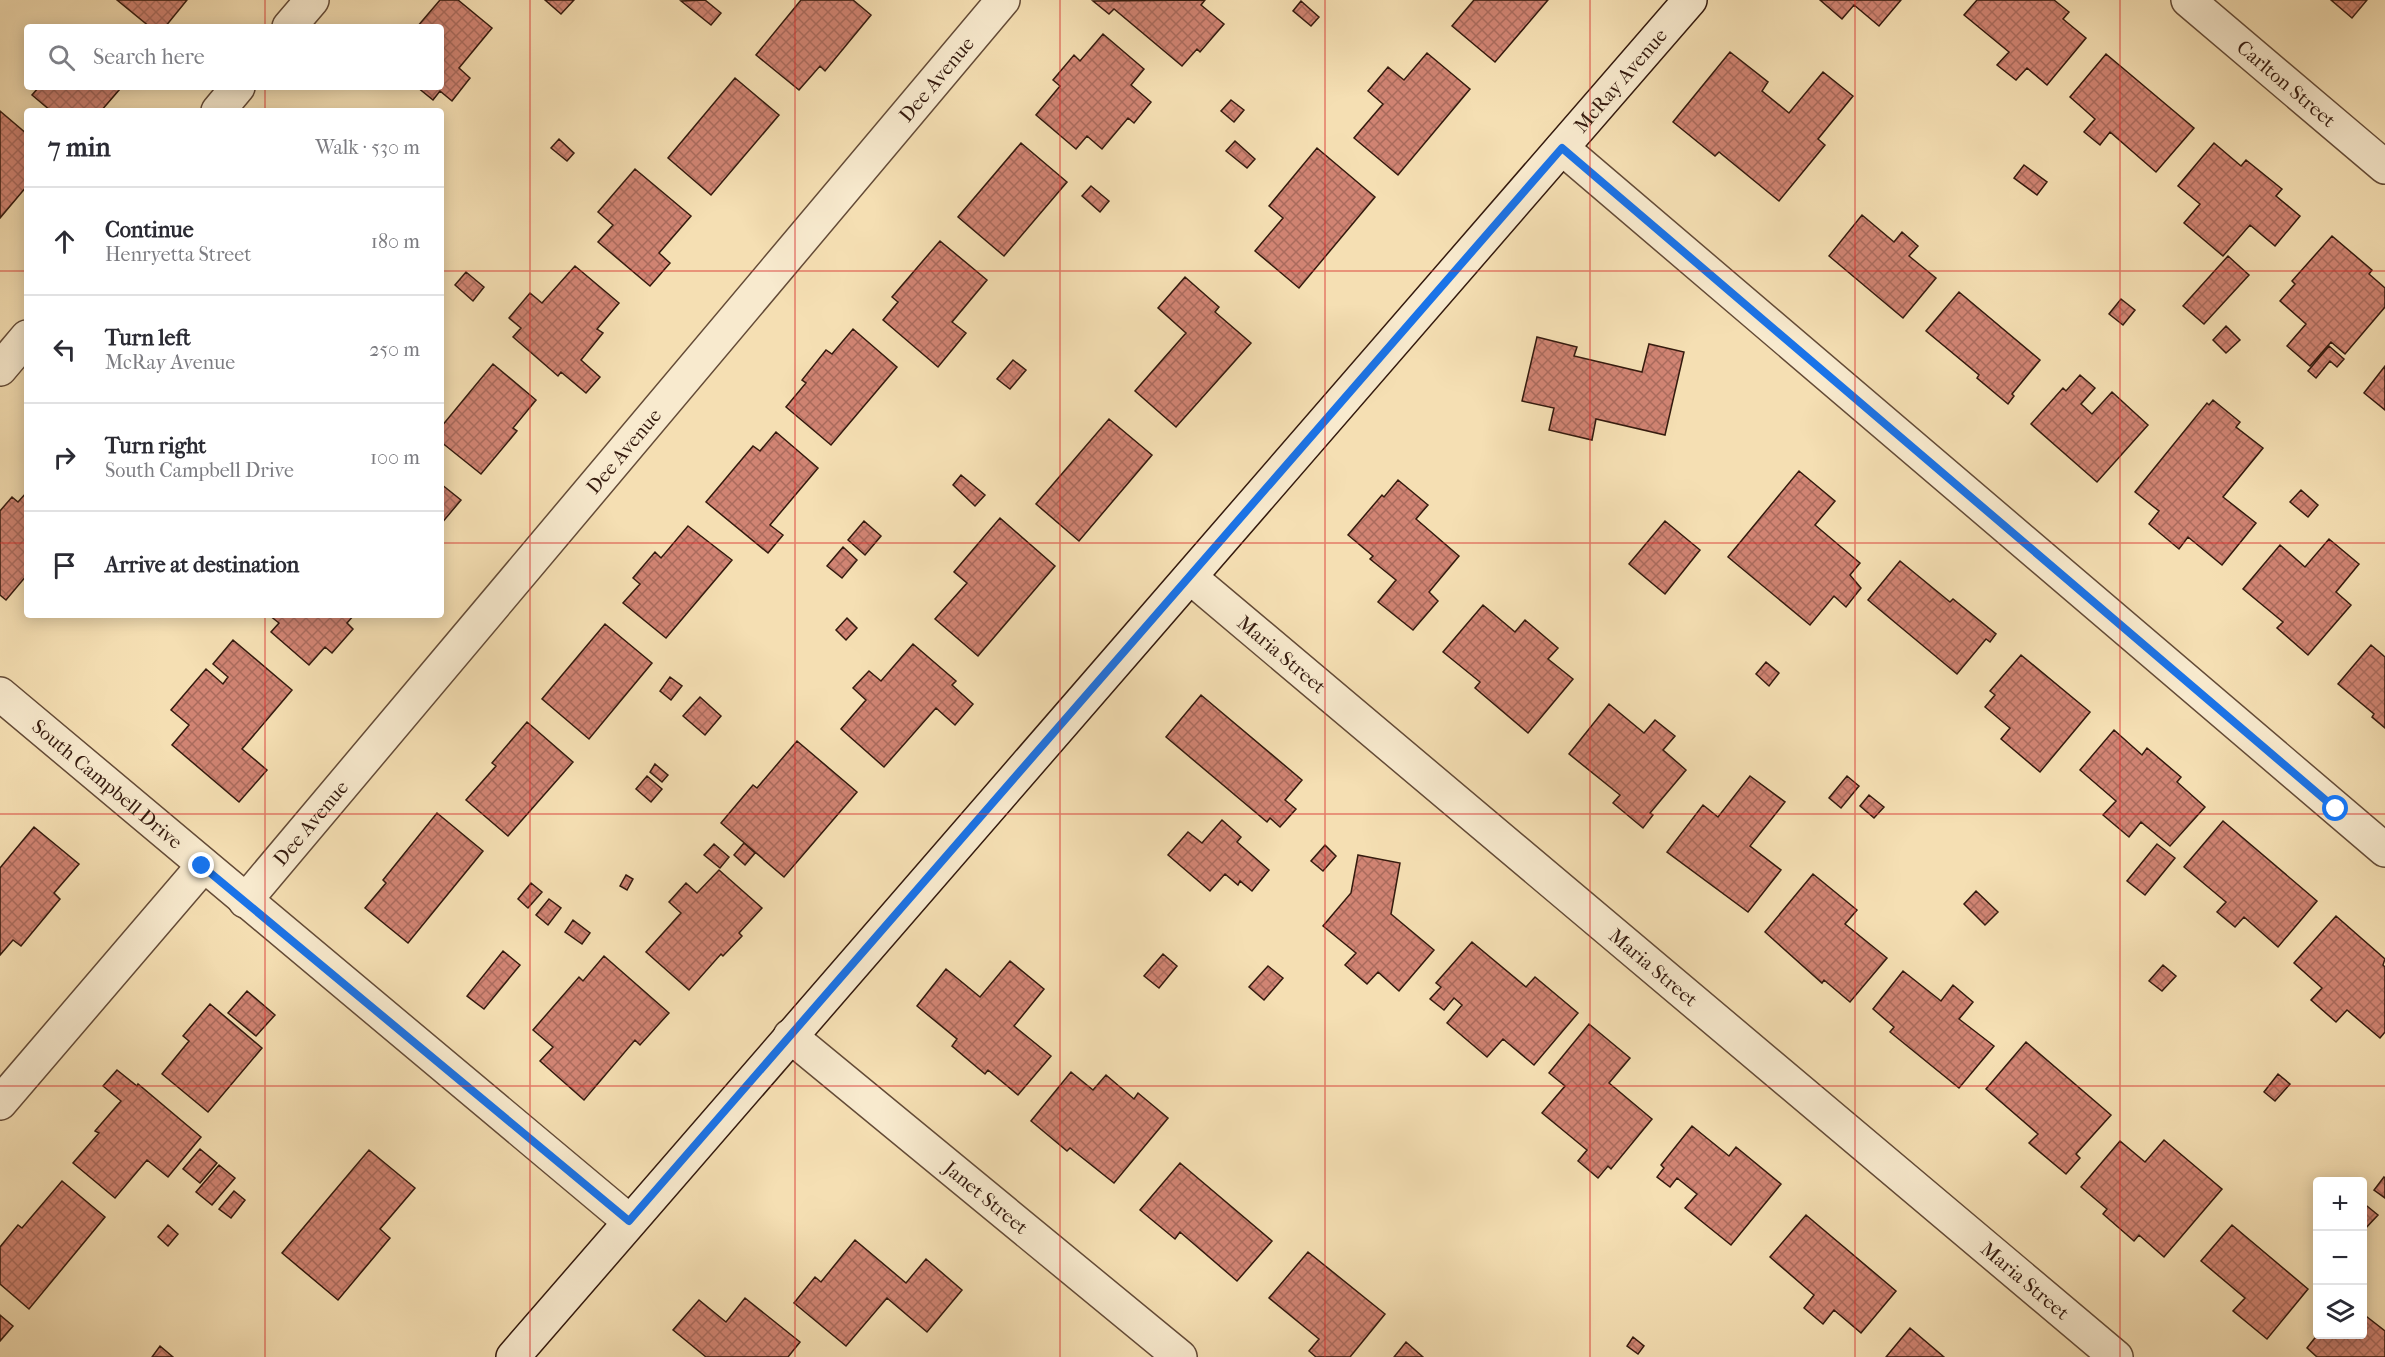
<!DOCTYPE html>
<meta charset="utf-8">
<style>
:root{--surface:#fff;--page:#f7f7f7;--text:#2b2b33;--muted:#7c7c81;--line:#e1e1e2}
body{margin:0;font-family:"IM FELL French Canon",serif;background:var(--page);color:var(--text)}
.controls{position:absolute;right:18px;bottom:18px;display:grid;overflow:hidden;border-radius:6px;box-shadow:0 3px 15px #0003}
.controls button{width:54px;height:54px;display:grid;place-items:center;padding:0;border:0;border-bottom:2px solid var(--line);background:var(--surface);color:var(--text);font:30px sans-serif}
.stop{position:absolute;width:18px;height:18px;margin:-14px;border:4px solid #1a73e8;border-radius:50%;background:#fff}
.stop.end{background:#1a73e8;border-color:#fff;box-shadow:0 2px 6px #0008}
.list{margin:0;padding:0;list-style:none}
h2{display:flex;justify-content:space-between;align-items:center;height:78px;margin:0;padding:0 24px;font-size:26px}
h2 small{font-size:20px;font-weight:400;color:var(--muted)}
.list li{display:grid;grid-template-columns:39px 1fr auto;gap:18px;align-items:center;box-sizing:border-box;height:108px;padding:0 24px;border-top:2px solid var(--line)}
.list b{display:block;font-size:22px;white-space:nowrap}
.list p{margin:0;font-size:20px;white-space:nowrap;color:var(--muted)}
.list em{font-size:20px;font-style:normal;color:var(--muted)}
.icon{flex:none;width:33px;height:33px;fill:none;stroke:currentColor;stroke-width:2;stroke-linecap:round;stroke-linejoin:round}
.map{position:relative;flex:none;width:2385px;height:1357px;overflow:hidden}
.search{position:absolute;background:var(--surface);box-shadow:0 3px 15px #0003;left:24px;top:24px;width:420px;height:66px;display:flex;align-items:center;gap:15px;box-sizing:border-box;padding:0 21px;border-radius:6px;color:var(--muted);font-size:22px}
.panel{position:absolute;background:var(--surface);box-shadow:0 3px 15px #0003;left:24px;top:108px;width:420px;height:510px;border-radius:6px}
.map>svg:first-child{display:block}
</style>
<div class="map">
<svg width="2385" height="1357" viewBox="0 0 2385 1357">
<defs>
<pattern id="building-cross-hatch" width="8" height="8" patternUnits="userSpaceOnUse" patternTransform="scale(1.5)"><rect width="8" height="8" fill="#d18473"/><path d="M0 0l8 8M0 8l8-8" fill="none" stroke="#aa6b5d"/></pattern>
</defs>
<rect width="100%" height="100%" fill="#f5dfb3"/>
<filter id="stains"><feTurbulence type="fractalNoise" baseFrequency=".00333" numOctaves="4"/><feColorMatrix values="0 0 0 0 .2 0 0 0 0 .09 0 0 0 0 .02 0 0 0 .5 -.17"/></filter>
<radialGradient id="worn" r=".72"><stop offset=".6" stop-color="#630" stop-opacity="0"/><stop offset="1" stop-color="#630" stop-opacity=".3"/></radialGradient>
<path fill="url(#building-cross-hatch)" stroke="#341a0e" stroke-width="1.5" d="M 117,0 L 187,0 L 165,27 L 150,27 Z
M 440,0 L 458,0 L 492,28 L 459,68 L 470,78 L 452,101 L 440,91 L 433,100 L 417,87 L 441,87 L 441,27 L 417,27 Z
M 545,0 L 574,0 L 561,14 Z
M 705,0 L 721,13 L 711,25 L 681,1 Z
M 801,0 L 853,0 L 871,15 L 825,71 L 820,66 L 799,90 L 756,55 Z
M 1205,0 L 1201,5 L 1224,24 L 1200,52 L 1197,49 L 1182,66 L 1114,9 L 1109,14 L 1093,1 Z
M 1474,0 L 1548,0 L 1495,62 L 1452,26 Z
M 1820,0 L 1901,0 L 1879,26 L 1854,5 L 1842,19 Z
M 1977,0 L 2054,0 L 2069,12 L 2063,19 L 2086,38 L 2047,85 L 2027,68 L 2016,80 L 1997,65 L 2009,52 L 1964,15 Z
M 2331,0 L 2367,0 L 2352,18 Z
M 1301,1 L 1319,17 L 1311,26 L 1293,11 Z
M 1103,34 L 1144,69 L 1131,85 L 1151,102 L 1134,123 L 1128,118 L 1102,149 L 1087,136 L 1076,149 L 1036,115 L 1060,86 L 1053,80 L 1074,55 L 1080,61 Z
M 1730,52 L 1768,82 L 1762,91 L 1789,113 L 1823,72 L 1853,96 L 1818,139 L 1825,145 L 1779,201 L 1719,152 L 1715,156 L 1673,122 Z
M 1427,53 L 1470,89 L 1398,175 L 1354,138 L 1383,104 L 1368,91 L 1388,67 L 1404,80 Z
M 2106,54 L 2194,128 L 2156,172 L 2110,132 L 2100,145 L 2084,132 L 2095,119 L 2070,97 Z
M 735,78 L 779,115 L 711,195 L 668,158 Z
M 39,87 L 115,87 L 119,90 L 101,111 L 51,111 L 32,95 Z
M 1231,100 L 1244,110 L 1234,122 L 1221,111 Z
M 0,111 L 27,134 L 27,186 L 0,218 Z
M 559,139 L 574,153 L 567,161 L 551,148 Z
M 1235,141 L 1255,159 L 1247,168 L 1226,151 Z
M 1021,143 L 1067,182 L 1004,256 L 958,217 Z
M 2214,143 L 2241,166 L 2246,160 L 2282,189 L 2276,196 L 2300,216 L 2275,246 L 2250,225 L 2223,256 L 2184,223 L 2200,204 L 2178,186 Z
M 1317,148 L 1375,197 L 1299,288 L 1255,251 L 1283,218 L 1269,206 Z
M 2024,165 L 2047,182 L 2037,195 L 2014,178 Z
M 635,169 L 691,216 L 659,253 L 670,263 L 650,286 L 598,242 L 613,225 L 598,212 Z
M 1091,186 L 1109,201 L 1100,212 L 1082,196 Z
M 1862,215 L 1894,242 L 1902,232 L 1918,246 L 1909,256 L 1936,278 L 1903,318 L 1829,256 Z
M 2332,236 L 2372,270 L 2369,274 L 2385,288 L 2385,307 L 2345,354 L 2331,342 L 2310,366 L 2287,346 L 2306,324 L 2280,301 L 2295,284 L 2292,281 Z
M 940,241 L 987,280 L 952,322 L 966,333 L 938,367 L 883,320 L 898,302 L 892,297 Z
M 2228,256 L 2249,275 L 2204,324 L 2183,306 Z
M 575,266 L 619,303 L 597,329 L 603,333 L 581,360 L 600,377 L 586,393 L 561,372 L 558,376 L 513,337 L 521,328 L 509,318 L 530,293 L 542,303 Z
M 466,272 L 484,287 L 473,301 L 455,285 Z
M 1185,277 L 1219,307 L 1215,312 L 1251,343 L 1176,427 L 1135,391 L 1186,333 L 1158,308 Z
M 1959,292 L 2040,360 L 2012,394 L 2014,396 L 2008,404 L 1977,378 L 1979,375 L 1926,331 Z
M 2121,299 L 2135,310 L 2123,325 L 2109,314 Z
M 2226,326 L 2240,340 L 2226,353 L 2213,340 Z
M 853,329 L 897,367 L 831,445 L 786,407 L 806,383 L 802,380 L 826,350 L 832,354 Z
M 1537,337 L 1577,347 L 1574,356 L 1642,372 L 1649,344 L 1684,352 L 1665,435 L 1596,419 L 1592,440 L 1549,430 L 1554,408 L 1522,401 Z
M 2329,346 L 2344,359 L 2337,367 L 2330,361 L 2316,378 L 2308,371 Z
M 1013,360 L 1026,370 L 1010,389 L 997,379 Z
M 493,364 L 536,400 L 513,428 L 517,431 L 481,474 L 441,442 L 441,427 Z
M 2385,366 L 2385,410 L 2364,393 Z
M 2080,375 L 2095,388 L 2081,404 L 2092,414 L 2112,392 L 2148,425 L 2097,482 L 2031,424 L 2063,388 L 2066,391 Z
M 2213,400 L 2240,422 L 2236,427 L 2263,448 L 2223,497 L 2256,523 L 2222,565 L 2188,537 L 2179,549 L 2149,524 L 2159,511 L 2135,492 L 2207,403 L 2209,405 Z
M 1109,419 L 1152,455 L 1079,541 L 1036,504 Z
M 776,432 L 818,468 L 770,525 L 783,535 L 768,553 L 706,502 L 753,446 L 760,451 Z
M 1799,471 L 1835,501 L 1815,525 L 1860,563 L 1850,575 L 1861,588 L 1846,607 L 1834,596 L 1810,625 L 1728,557 Z
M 961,475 L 985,495 L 975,506 L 953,485 Z
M 1398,480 L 1428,505 L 1416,519 L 1459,556 L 1429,592 L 1438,601 L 1413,630 L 1378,602 L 1396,580 L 1370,559 L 1373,556 L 1348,535 L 1382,495 L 1384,497 Z
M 441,484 L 461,500 L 441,524 Z
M 2301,490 L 2318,505 L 2308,517 L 2290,502 Z
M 27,492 L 27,575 L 6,600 L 0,595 L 0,511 L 12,497 L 18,502 Z
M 1000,518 L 1055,566 L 978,656 L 935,619 L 967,583 L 954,572 Z
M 864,521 L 881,536 L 865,555 L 848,540 Z
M 1665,521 L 1700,550 L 1665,594 L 1629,564 Z
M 688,526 L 732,560 L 666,638 L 623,603 L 640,584 L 633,578 L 655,552 L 661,558 Z
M 2329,539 L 2359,564 L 2336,592 L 2351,605 L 2308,655 L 2277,628 L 2283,622 L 2243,589 L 2280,545 L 2305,567 Z
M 843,547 L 857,560 L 842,578 L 827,566 Z
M 1900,561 L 1950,602 L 1953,599 L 1996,634 L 1990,642 L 1986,639 L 1957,674 L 1868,600 Z
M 1483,605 L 1515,632 L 1525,620 L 1558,648 L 1548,659 L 1573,679 L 1528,733 L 1475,688 L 1480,682 L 1443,652 Z
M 269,615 L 354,615 L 347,623 L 353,629 L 332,653 L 325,647 L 309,665 L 271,632 L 279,623 Z
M 847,618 L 857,628 L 846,640 L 836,630 Z
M 605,624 L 652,663 L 589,739 L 542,699 Z
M 233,640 L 292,690 L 242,749 L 267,770 L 239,802 L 172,745 L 189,725 L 171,710 L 206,669 L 223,684 L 228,677 L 213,664 Z
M 913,644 L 956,681 L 952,685 L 973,704 L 955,725 L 936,708 L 884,767 L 841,729 L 866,700 L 853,688 L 869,671 L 881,681 Z
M 2371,645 L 2385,657 L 2385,728 L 2372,717 L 2374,714 L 2338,684 Z
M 2021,655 L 2090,712 L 2040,772 L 2001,739 L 2010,728 L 1985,707 L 1995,695 L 1990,691 Z
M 1766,662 L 1779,673 L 1769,686 L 1756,674 Z
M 670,677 L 682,686 L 671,700 L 660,691 Z
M 1201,695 L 1302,780 L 1285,800 L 1296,809 L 1280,827 L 1270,818 L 1267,822 L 1166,737 Z
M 700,697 L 721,716 L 705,735 L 683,716 Z
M 1609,704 L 1644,733 L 1655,720 L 1675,736 L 1663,750 L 1686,770 L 1650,813 L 1653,815 L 1643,828 L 1613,803 L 1620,795 L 1569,754 Z
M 527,722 L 573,762 L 508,836 L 466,800 L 496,766 L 492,763 Z
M 2114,730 L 2142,755 L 2147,748 L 2181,777 L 2177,782 L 2205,807 L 2170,846 L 2141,822 L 2129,837 L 2103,815 L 2116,801 L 2080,770 Z
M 797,741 L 857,792 L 784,877 L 721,823 L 753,785 L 757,788 Z
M 655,764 L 668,775 L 662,782 L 650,772 Z
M 647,776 L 662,789 L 651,802 L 636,789 Z
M 1750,776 L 1785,802 L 1750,846 L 1781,870 L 1748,912 L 1667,852 L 1703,805 L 1718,817 Z
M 1847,776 L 1859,786 L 1841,808 L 1829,798 Z
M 1869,795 L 1884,807 L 1874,818 L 1860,806 Z
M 437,813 L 483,851 L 408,943 L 365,908 L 386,883 L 383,880 Z
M 1222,820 L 1241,837 L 1237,842 L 1269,870 L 1252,891 L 1240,881 L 1238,885 L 1225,874 L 1210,891 L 1168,855 L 1188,832 L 1202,843 Z
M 2223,821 L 2317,901 L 2278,947 L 2244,917 L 2235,927 L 2217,912 L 2226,902 L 2184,867 Z
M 34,827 L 79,864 L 54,893 L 60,899 L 21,946 L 13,940 L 0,955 L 0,868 Z
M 744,843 L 755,853 L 745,865 L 734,855 Z
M 714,844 L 729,857 L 720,868 L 704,855 Z
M 2157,844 L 2175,858 L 2145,895 L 2127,881 Z
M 1325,845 L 1336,856 L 1323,871 L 1311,861 Z
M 1358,855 L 1400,863 L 1391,914 L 1434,950 L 1399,991 L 1378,972 L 1367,984 L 1345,965 L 1356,953 L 1323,926 L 1351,893 Z
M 719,870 L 762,908 L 739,933 L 742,936 L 723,956 L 721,954 L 689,990 L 646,952 L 681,913 L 669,902 L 686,883 L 697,893 Z
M 1813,874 L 1857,910 L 1845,924 L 1887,958 L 1850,1002 L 1824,980 L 1822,983 L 1765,932 Z
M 626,875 L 633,879 L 627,890 L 620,886 Z
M 531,883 L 542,892 L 528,908 L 518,899 Z
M 1976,891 L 1998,912 L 1985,925 L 1964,904 Z
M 549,899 L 561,908 L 548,925 L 536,915 Z
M 2336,916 L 2385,959 L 2383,965 L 2385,967 L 2385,1032 L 2380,1038 L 2347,1010 L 2336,1022 L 2311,1000 L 2322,988 L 2294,963 Z
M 573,920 L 590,933 L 582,944 L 565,932 Z
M 1472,942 L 1526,987 L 1535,977 L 1578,1013 L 1534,1065 L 1503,1039 L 1487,1057 L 1447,1023 L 1462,1005 L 1454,998 L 1444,1010 L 1430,999 L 1441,987 L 1436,983 Z
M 503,951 L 520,965 L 484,1009 L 467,996 Z
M 1163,954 L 1177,966 L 1159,988 L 1144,976 Z
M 604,956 L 669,1013 L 640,1045 L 635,1040 L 584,1100 L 540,1061 L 553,1047 L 533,1030 L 579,977 L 583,981 Z
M 1010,961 L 1044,989 L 1014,1026 L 1051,1056 L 1018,1095 L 988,1070 L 985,1074 L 952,1046 L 957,1039 L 917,1006 L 946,969 L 980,997 Z
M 2163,965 L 2176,976 L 2162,991 L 2149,981 Z
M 1268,966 L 1283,978 L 1264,1000 L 1249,987 Z
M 1903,971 L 1941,1001 L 1953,985 L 1973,1002 L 1959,1019 L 1994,1046 L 1959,1088 L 1890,1032 L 1894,1027 L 1873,1009 Z
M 247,991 L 275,1015 L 256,1036 L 228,1013 Z
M 210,1004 L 262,1048 L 208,1112 L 162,1074 L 189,1041 L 183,1036 Z
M 1589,1024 L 1630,1058 L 1609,1083 L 1652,1119 L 1611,1169 L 1608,1166 L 1598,1178 L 1578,1161 L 1587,1150 L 1542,1113 L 1565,1086 L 1549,1073 Z
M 2026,1042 L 2111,1115 L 2076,1154 L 2080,1158 L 2066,1174 L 2029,1143 L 2038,1134 L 1986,1089 Z
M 117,1070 L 137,1086 L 138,1084 L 201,1137 L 168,1177 L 147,1160 L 115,1198 L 73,1163 L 99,1133 L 95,1131 L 121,1101 L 103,1086 Z
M 1071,1072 L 1093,1090 L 1106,1075 L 1134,1099 L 1138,1093 L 1168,1118 L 1114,1183 L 1070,1148 L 1067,1151 L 1031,1121 Z
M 2278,1074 L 2290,1084 L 2275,1101 L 2264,1092 Z
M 1692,1126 L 1729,1156 L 1736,1147 L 1781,1184 L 1731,1245 L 1685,1208 L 1697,1194 L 1677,1178 L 1670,1187 L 1657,1177 L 1664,1168 L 1661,1165 Z
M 2164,1140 L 2222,1189 L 2164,1257 L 2139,1235 L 2134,1241 L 2103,1214 L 2107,1209 L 2081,1187 L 2120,1141 L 2145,1162 Z
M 200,1149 L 217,1163 L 200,1183 L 183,1169 Z
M 369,1150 L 415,1188 L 380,1229 L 390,1238 L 338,1300 L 282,1253 Z
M 1180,1163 L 1272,1241 L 1237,1281 L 1180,1232 L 1175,1239 L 1140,1210 Z
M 219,1165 L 235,1178 L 212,1205 L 196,1192 Z
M 2384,1177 L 2385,1178 L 2385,1198 L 2374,1190 Z
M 62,1181 L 105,1217 L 29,1309 L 0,1284 L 0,1247 L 18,1225 L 22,1228 Z
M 234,1191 L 245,1200 L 231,1218 L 219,1209 Z
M 2362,1202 L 2378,1215 L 2362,1232 Z
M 1806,1215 L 1896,1291 L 1861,1333 L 1834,1310 L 1823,1324 L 1804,1308 L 1814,1295 L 1770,1257 Z
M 168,1225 L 178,1234 L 168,1246 L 158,1237 Z
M 2232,1225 L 2308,1289 L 2267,1339 L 2233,1311 L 2245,1298 L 2201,1261 Z
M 855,1240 L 906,1283 L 926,1259 L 962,1290 L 927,1332 L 887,1298 L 846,1346 L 794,1303 L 815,1277 L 821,1282 Z
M 1308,1252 L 1385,1314 L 1350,1357 L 1316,1357 L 1309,1351 L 1319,1339 L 1269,1298 Z
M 745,1298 L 800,1342 L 788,1357 L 706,1357 L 673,1330 L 699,1300 L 726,1322 Z
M 2362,1313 L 2385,1331 L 2385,1357 L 2317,1357 L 2307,1348 L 2318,1334 L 2362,1334 Z
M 0,1315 L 13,1326 L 0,1341 Z
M 1910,1328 L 1944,1357 L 1886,1357 Z
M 1633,1337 L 1644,1346 L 1638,1354 L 1627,1346 Z
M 1406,1342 L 1423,1357 L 1394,1357 Z
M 160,1346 L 173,1357 L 152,1357 Z"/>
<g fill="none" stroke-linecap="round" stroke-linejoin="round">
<g stroke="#644b37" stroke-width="36">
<g id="street">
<path id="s1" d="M 2188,0 L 2385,167"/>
<path d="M 289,27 L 312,0"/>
<path d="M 218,111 L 238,87"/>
<path d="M 1562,148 L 2385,850"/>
<path d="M 0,369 L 27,337"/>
<path id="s2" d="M 1190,577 L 2116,1357"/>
<path id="s3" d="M 0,694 L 629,1221"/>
<path id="s4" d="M 245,901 L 1003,0"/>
<path id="s5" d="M 790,1036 L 1180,1357"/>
<path d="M 0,1103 L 203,866"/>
</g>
</g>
<g stroke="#341a0e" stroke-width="36">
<g id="secondary">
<path id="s6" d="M 513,1357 L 1690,0"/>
</g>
</g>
<use href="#street" stroke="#f8eace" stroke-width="33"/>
<use href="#secondary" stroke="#f8eace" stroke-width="33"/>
</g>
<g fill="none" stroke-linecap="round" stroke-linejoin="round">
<path stroke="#1a73e8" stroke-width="8" d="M 202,866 L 629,1221 L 1562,148 L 2336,809"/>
</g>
<path fill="none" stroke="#d62828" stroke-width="1.5" stroke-opacity="0.55" d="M 265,0 L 265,27M 530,0 L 530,1357M 795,0 L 795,1357M 1060,0 L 1060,1357M 1325,0 L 1325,1357M 1590,0 L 1590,1357M 1855,0 L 1855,1357M 2120,0 L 2120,1357M 265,87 L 265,111M 0,271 L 27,271M 441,271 L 2385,271M 0,543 L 27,543M 441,543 L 2385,543M 265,615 L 265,1357M 0,814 L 2385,814M 0,1086 L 2385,1086"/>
<g text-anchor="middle" stroke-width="5" stroke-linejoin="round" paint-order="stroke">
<g font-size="20" fill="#341a0e" stroke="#f8eace">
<text dy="7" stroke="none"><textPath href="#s4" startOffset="1074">Dee Avenue</textPath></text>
<text dy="7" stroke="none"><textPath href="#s6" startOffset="1690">McRay Avenue</textPath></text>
<text dy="7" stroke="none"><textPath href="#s1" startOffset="129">Carlton Street</textPath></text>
<text dy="7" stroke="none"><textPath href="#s4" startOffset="588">Dee Avenue</textPath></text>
<text dy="7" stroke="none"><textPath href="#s2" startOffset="120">Maria Street</textPath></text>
<text dy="7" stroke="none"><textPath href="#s3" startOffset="140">South Campbell Drive</textPath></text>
<text dy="7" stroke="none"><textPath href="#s4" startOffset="102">Dee Avenue</textPath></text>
<text dy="7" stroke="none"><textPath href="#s2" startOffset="606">Maria Street</textPath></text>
<text dy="7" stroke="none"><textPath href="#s5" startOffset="254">Janet Street</textPath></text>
<text dy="7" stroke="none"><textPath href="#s2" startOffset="1092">Maria Street</textPath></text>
</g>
</g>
<rect width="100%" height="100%" filter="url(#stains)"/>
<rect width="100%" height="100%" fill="url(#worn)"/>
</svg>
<div class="controls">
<button>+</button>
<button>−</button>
<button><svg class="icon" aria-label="layers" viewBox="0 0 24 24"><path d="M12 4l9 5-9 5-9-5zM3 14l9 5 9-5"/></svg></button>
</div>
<div class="stop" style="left:2336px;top:809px"></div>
<div class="stop end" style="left:202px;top:866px"></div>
<div class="search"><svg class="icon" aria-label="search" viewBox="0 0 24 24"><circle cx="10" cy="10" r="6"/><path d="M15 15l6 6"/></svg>Search here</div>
<section class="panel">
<h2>7 min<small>Walk · 530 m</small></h2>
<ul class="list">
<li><svg class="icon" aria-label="ahead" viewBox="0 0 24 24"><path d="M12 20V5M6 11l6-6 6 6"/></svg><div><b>Continue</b><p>Henryetta Street</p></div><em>180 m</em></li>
<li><svg class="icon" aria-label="left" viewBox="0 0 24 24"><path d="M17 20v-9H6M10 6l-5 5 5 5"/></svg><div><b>Turn left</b><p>McRay Avenue</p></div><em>250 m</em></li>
<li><svg class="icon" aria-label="right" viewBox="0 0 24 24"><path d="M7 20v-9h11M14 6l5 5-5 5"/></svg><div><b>Turn right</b><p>South Campbell Drive</p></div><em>100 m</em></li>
<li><svg class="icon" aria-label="arrive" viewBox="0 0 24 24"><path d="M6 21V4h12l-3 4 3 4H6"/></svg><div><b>Arrive at destination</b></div></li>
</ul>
</section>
</div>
